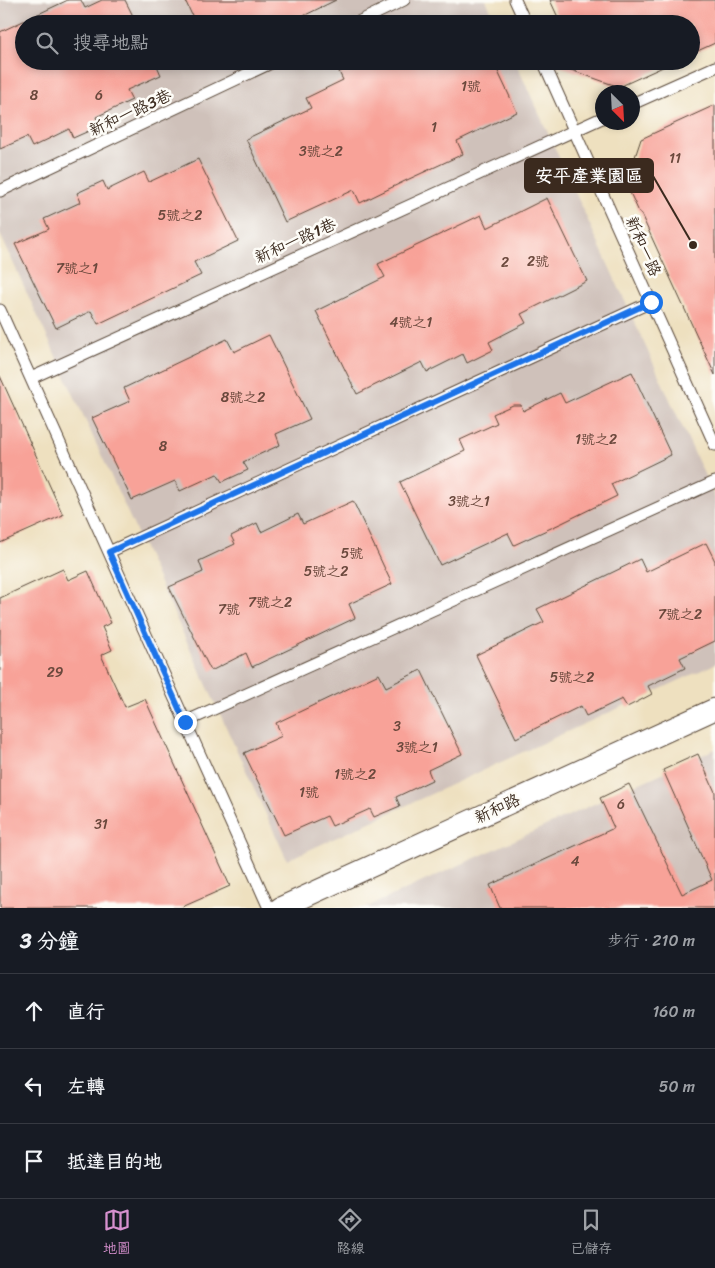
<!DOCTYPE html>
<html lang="zh-TW">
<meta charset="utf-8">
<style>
:root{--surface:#171b24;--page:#20242c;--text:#f1f3f6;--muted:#9ea1a6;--line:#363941;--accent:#d690ce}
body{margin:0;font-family:Sriracha,"LXGW WenKai TC",sans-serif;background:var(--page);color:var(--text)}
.compass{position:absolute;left:595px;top:85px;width:45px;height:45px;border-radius:50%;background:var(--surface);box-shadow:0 2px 8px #0003;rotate:156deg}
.stop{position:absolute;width:15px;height:15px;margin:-11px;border:4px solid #1a73e8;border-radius:50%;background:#fff}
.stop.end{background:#1a73e8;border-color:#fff;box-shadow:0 1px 5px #0008}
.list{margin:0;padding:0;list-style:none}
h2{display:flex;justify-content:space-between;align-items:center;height:65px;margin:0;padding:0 20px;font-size:21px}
h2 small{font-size:16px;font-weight:400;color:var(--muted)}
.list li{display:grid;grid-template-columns:32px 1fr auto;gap:15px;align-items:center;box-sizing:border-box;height:75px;padding:0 20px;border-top:1px solid var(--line)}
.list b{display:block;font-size:19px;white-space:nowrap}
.list em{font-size:16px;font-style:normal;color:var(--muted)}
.icon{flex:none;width:28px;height:28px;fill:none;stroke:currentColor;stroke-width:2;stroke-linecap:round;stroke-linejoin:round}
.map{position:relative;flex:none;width:715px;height:908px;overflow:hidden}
.search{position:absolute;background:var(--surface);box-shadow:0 2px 8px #0003;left:15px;right:15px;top:15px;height:55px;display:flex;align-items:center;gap:12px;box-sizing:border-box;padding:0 18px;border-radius:28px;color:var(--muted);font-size:19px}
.sheet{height:290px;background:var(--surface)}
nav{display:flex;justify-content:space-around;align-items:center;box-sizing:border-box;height:70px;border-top:1px solid var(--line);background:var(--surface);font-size:14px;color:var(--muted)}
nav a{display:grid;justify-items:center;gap:2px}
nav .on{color:var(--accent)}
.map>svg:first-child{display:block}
</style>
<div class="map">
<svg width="715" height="908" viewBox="0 0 715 908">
<rect width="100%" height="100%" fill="#fdfcf7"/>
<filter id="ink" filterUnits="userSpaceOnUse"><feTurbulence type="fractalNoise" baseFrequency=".02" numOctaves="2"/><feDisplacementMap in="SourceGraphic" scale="10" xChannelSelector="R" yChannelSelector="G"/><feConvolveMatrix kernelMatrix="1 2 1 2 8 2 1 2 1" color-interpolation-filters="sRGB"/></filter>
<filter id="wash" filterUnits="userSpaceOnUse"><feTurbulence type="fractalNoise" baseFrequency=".0096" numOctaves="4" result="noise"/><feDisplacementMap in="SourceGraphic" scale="20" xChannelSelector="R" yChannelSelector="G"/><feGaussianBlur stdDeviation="1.12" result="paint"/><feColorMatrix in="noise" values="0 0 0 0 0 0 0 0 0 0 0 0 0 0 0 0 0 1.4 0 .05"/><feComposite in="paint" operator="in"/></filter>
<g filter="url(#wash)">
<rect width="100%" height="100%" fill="#eee0bf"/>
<path fill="#cfc1ba" d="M 0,0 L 486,0 L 497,24 L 24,24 L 24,61 L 515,61 L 715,498 L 715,664 L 287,860 L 0,234 Z
M 715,749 L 715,908 L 365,908 Z"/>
<g id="blocks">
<path fill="#f8a298" d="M 68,0 L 81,0 L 85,8 L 102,0 L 125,0 L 137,24 L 24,24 L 24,61 L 155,61 L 161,75 L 127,90 L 132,100 L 96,117 L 100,126 L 73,138 L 69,129 L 32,147 L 27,137 L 0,149 L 0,32 Z
M 185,0 L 336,0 L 287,24 L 196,24 Z
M 550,0 L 715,0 L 715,43 L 691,54 L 691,24 L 561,24 Z
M 362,61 L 365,61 L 369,68 L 384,61 L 493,61 L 517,112 L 457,141 L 463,154 L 407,180 L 360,203 L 354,190 L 285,222 L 246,139 L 311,108 L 306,98 L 343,80 L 339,72 Z
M 554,61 L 676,61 L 619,87 L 554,64 Z
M 715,105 L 715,375 L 640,212 L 639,212 L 626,184 L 641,139 Z
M 198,159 L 238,241 L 194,262 L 201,275 L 98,324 L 91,311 L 56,328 L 15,244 L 49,229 L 44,219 L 81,202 L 77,193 L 103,181 L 107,190 L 144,172 L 149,182 Z
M 547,198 L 587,281 L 521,314 L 526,323 L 489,342 L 493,350 L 467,363 L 463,354 L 427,372 L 422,362 L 357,394 L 316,311 L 385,277 L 378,264 L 481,215 L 487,228 Z
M 269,335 L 310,419 L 276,434 L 280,445 L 243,462 L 248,470 L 222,482 L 217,474 L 180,491 L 175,481 L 132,500 L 92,418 L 130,401 L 124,388 L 227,339 L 234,352 Z
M 632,372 L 671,455 L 611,484 L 617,496 L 562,523 L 514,545 L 508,533 L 440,565 L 400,482 L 465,451 L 460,440 L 497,423 L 493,414 L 513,405 L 521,405 L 523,411 L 560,393 L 565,403 Z
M 0,376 L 63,515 L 0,543 Z
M 353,501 L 392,584 L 349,604 L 355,618 L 252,667 L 246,653 L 211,671 L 169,587 L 203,572 L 199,561 L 235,544 L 231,536 L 257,523 L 261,532 L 298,514 L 303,524 Z
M 706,543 L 715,561 L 715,641 L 680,658 L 685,668 L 648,686 L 652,694 L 639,701 L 627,707 L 622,699 L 586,716 L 581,706 L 516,738 L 476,655 L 544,622 L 537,609 L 640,559 L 646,572 Z
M 63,569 L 68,580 L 88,571 L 111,623 L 102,627 L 112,650 L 101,655 L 125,707 L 145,699 L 230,886 L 180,908 L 0,908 L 0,598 Z
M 421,670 L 462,754 L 428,770 L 432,780 L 396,797 L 400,806 L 374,817 L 370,809 L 332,826 L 327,816 L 284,835 L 244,753 L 282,736 L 276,723 L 379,674 L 386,687 Z
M 698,754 L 715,792 L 715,908 L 500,908 L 490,885 L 614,828 L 600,798 L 629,784 L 682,894 L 712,880 L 663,770 Z"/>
</g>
</g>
<g filter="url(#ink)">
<use href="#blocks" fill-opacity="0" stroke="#564536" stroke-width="1"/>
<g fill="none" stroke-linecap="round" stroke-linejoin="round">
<g stroke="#564536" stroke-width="13">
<path id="lane" d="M 515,0 L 526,24
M 354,24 L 404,0
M 543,61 L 715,445
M 632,104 L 715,67
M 0,191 L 275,61
M 0,310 L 269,908
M 31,378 L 602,118
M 109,552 L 651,302
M 185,722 L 715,482"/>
</g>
<g stroke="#564536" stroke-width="23">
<path id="street" d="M 280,908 L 715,709"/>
</g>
<use href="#lane" stroke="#fff" stroke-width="11"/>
<use href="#street" stroke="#fff" stroke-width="21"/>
</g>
</g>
<g fill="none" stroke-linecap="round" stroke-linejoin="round" filter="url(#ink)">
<path stroke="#1a73e8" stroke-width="6" d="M 185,722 L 109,552 L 651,302"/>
</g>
<g text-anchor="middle" stroke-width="5" stroke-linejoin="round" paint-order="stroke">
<g font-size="14" fill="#6a483c">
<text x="471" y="91">1號</text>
<text x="34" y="100">8</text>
<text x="99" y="100">6</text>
<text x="434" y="132">1</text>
<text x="321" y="156">3號之2</text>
<text x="675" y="163">11</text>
<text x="180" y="220">5號之2</text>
<text x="538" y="266">2號</text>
<text x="505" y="267">2</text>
<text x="77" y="273">7號之1</text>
<text x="411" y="327">4號之1</text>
<text x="243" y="402">8號之2</text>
<text x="596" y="444">1號之2</text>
<text x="163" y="451">8</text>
<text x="469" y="506">3號之1</text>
<text x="352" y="558">5號</text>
<text x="326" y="576">5號之2</text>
<text x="270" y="607">7號之2</text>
<text x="229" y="614">7號</text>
<text x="680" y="619">7號之2</text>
<text x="55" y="677">29</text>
<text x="572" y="682">5號之2</text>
<text x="397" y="731">3</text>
<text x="417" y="752">3號之1</text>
<text x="355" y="779">1號之2</text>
<text x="309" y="797">1號</text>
<text x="621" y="809">6</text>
<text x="101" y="829">31</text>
<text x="575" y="866">4</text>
</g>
<g font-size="16" fill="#3b2a1e" stroke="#fdfcf7">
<text transform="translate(130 112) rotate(-25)" y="6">新和一路3巷</text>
<text transform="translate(295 240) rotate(-24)" y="6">新和一路1巷</text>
<text transform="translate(644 246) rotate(66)" y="6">新和一路</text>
<text transform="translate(497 808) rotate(-25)" y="6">新和路</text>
</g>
</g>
<path fill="none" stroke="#3b2a1e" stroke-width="2" d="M693 245L653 176"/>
<circle fill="#3b2a1e" stroke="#fdfcf7" stroke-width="2" cx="693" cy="245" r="5"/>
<rect fill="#3b2a1e" stroke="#3b2a1e" stroke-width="2" x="525" y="159" width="128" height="33" rx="5"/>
<g font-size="18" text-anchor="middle" font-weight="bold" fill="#fff">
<text x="589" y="182">安平產業園區</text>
</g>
</svg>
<svg class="compass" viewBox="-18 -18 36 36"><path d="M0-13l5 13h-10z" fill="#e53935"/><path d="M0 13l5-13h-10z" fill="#9ea1a6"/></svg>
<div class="stop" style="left:651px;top:302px"></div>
<div class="stop end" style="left:185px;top:722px"></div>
<div class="search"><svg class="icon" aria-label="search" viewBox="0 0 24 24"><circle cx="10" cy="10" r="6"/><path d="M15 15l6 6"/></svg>搜尋地點</div>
</div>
<section class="sheet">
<h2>3 分鐘<small>步行 · 210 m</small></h2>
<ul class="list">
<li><svg class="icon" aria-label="ahead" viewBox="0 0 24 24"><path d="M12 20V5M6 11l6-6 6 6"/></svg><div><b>直行</b></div><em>160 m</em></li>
<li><svg class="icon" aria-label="left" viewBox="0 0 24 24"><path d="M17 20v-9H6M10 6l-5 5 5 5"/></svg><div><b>左轉</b></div><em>50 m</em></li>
<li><svg class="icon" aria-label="arrive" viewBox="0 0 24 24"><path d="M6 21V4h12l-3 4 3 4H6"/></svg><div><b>抵達目的地</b></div></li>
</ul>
</section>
<nav>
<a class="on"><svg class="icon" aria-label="map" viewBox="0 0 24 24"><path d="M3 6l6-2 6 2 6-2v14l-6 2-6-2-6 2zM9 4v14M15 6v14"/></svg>地圖</a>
<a><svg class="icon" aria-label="directions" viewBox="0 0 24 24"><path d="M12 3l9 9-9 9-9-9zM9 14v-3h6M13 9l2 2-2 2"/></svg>路線</a>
<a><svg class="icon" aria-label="saved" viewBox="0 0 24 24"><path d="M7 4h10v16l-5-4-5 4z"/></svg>已儲存</a>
</nav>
